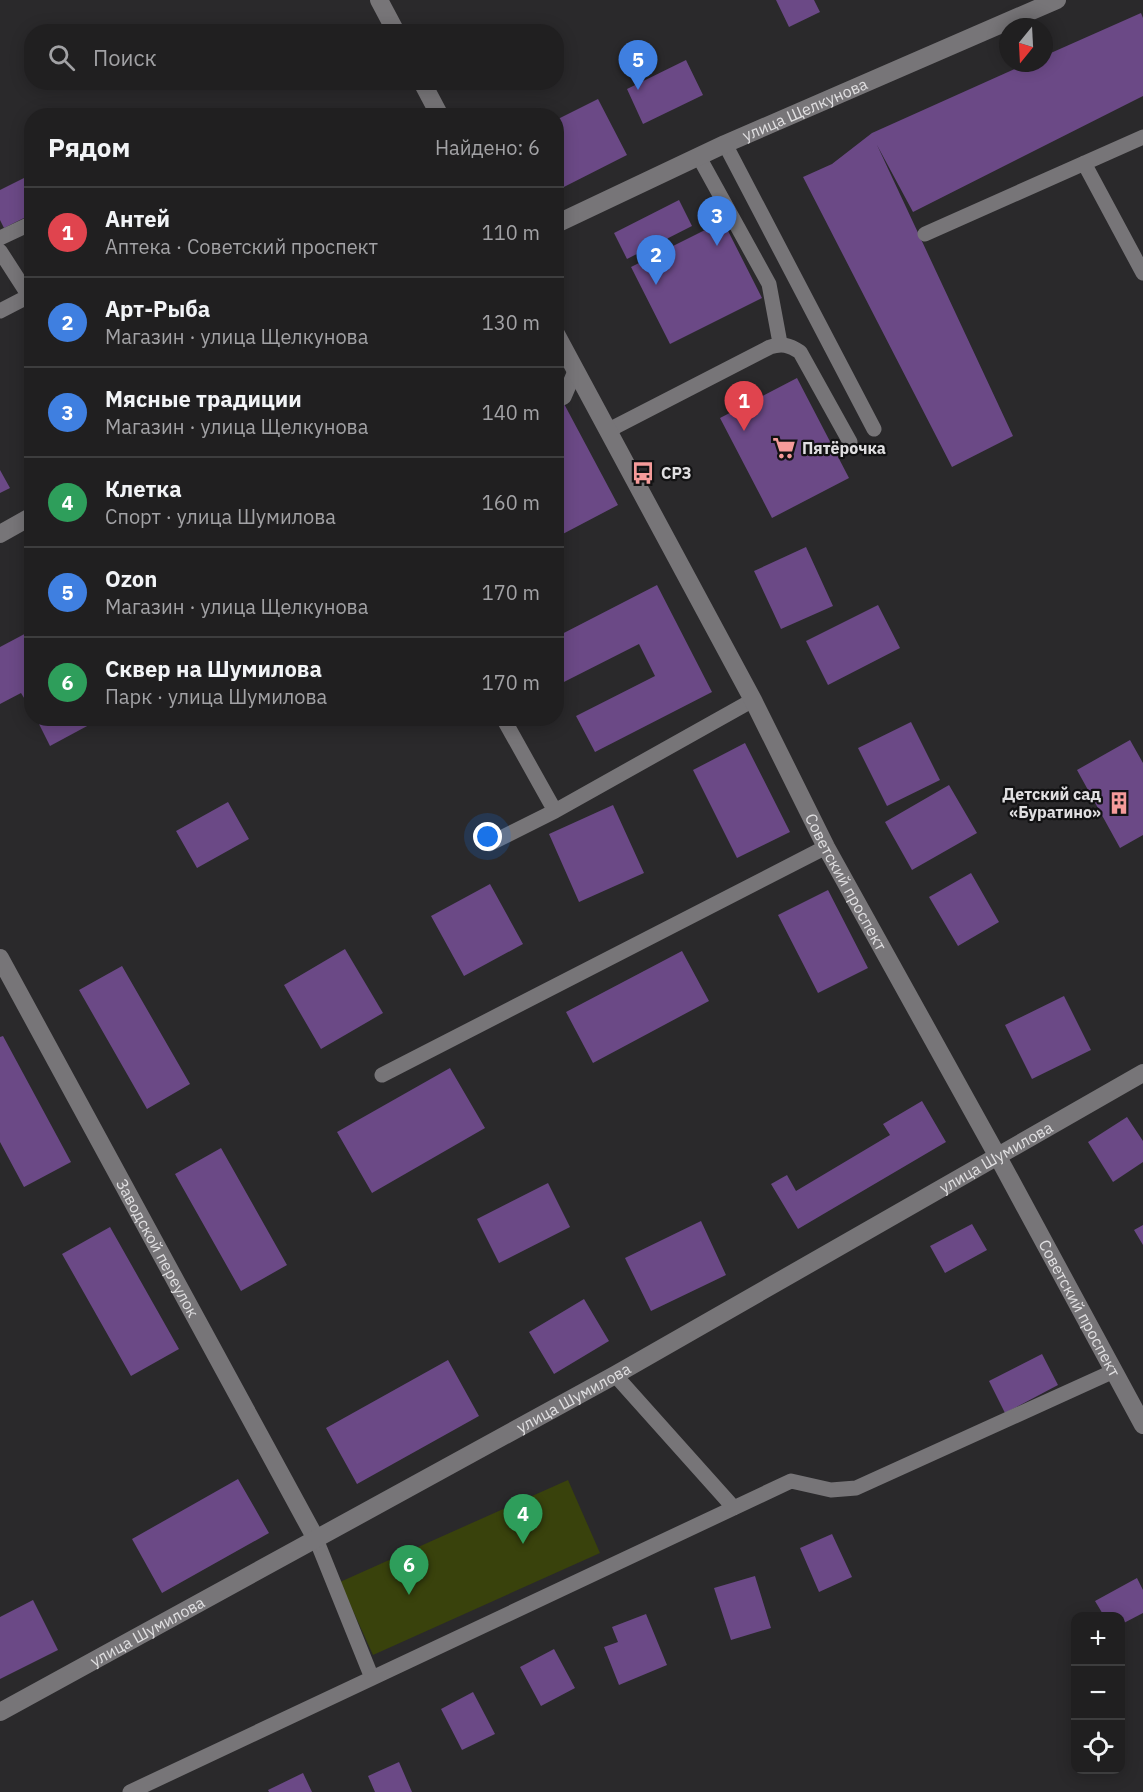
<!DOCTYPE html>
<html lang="ru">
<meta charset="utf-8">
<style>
:root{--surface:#201f20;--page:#2d2c2d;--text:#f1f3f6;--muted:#a2a2a5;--line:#3d3d3e;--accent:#f59b9a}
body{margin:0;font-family:"IBM Plex Sans",sans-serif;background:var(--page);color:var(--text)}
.controls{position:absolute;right:18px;bottom:18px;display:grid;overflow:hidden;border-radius:12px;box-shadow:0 3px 15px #0003}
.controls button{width:54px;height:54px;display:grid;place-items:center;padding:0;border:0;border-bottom:2px solid var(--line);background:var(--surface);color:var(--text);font:30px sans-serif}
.compass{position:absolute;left:999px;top:18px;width:54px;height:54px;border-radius:50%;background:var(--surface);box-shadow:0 3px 15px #0003;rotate:198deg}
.you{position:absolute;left:488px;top:837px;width:21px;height:21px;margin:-15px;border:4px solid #fff;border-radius:50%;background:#1a73e8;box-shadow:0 0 0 9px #1a73e833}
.badge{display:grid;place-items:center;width:39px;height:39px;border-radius:50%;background:var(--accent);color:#fff;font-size:20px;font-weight:700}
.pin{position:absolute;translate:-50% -50px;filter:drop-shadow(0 2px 3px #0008)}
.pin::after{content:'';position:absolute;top:32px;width:21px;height:18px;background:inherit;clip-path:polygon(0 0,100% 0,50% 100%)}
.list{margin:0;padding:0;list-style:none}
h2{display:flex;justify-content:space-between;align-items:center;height:78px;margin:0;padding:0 24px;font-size:26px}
h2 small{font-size:20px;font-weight:400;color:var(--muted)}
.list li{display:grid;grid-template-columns:39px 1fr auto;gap:18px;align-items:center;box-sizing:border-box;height:90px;padding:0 24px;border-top:2px solid var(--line)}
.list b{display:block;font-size:22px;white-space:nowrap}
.list p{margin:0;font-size:20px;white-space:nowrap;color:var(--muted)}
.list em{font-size:20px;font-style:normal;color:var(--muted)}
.icon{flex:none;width:33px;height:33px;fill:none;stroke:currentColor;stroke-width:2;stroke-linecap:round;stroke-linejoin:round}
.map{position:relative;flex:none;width:1143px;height:1792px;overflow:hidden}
.search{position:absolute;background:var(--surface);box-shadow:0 3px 15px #0003;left:24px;top:24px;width:540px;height:66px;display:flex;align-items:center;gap:15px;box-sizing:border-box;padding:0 21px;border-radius:24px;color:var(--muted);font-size:22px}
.panel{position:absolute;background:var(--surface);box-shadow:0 3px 15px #0003;left:24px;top:108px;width:540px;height:618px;border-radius:24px}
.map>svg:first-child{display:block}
</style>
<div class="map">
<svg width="1143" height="1792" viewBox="0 0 1143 1792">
<rect width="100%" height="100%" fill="#2a292b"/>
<path fill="#39420c" d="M 568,1480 L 600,1553 L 373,1655 L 340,1582 Z"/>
<path fill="#6b4986" d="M 776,0 L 814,0 L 820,12 L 789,27 Z
M 1141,13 L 1143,18 L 1143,96 L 913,212 L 877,145 L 1013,436 L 952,467 L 803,177 L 832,164 L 872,133 L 1028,63 L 1044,63 L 1044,56 Z
M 686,60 L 703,95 L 643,124 L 627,89 Z
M 598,99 L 627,155 L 556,191 L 556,120 Z
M 32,174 L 32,214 L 4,228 L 0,220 L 0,190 Z
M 679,200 L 692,226 L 627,259 L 614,233 Z
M 723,221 L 762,298 L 670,344 L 631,267 Z
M 797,378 L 849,478 L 772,518 L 720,418 Z
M 562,400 L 618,505 L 559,536 L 556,532 L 556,403 Z
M 0,470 L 10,488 L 0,493 Z
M 806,547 L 833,606 L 781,629 L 754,571 Z
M 657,585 L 712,692 L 595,752 L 576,716 L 655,676 L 639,644 L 556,686 L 556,637 Z
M 878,605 L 900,648 L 828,685 L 806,641 Z
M 32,630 L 32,711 L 21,693 L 0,704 L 0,647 Z
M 36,718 L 102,718 L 50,746 Z
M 911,722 L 940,780 L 887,806 L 858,748 Z
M 1130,740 L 1143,763 L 1143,835 L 1120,848 L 1077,770 Z
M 745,743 L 790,832 L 737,858 L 693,770 Z
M 949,785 L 977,833 L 912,870 L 885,822 Z
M 228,802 L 249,839 L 197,868 L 176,831 Z
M 613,805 L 644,873 L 579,902 L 549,834 Z
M 971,873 L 999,922 L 958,946 L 929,897 Z
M 490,884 L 523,944 L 464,976 L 431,916 Z
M 828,890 L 868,968 L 818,993 L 778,915 Z
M 345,949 L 383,1013 L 321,1049 L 284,985 Z
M 682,951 L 709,1001 L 593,1063 L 566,1012 Z
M 122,966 L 190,1084 L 147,1109 L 79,990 Z
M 1064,996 L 1091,1050 L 1032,1079 L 1005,1025 Z
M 3,1036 L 71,1162 L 24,1187 L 0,1142 L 0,1037 Z
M 450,1068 L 485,1128 L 372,1193 L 337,1132 Z
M 922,1101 L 946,1142 L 798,1229 L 771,1184 L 787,1175 L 796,1191 L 890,1135 L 883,1124 Z
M 1127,1117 L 1143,1141 L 1143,1162 L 1113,1182 L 1088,1142 Z
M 221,1148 L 287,1265 L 241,1291 L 175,1174 Z
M 548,1183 L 570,1227 L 499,1263 L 477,1219 Z
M 701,1221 L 726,1275 L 651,1311 L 625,1258 Z
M 972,1224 L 987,1250 L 945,1273 L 930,1246 Z
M 1143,1225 L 1143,1245 L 1134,1230 Z
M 110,1227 L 179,1349 L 131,1376 L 62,1254 Z
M 584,1299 L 609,1341 L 554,1374 L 529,1332 Z
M 1042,1354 L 1058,1385 L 1005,1413 L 989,1381 Z
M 448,1360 L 479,1416 L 357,1484 L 326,1428 Z
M 238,1479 L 269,1533 L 162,1593 L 132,1539 Z
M 832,1534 L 852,1577 L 819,1592 L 800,1548 Z
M 755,1576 L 771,1628 L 731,1640 L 714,1588 Z
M 1137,1578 L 1143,1590 L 1143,1613 L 1120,1625 L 1120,1616 L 1104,1616 L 1095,1601 Z
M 33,1600 L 58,1650 L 0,1679 L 0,1617 Z
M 646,1614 L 667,1665 L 619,1685 L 604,1647 L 618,1642 L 612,1627 Z
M 554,1649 L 575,1688 L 541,1706 L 520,1667 Z
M 473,1692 L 495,1734 L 462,1750 L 441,1709 Z
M 399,1762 L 412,1792 L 375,1792 L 368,1776 Z
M 303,1773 L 312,1792 L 269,1792 L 268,1790 Z"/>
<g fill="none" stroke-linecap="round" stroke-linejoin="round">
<path stroke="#777578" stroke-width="15" d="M 725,144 L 874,429
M 699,157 L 769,284 L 780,343
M 1084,163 L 1143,273
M 925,234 L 1143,137
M 0,238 L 32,223
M 0,251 L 29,296 L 32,304
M 0,311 L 29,296
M 556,401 L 564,397 L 576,369
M 607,431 L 770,347 C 782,343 789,345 800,352 L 850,442
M 503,718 L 555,811
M 489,844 L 555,811 L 753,700
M 382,1075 L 826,847
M 615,1375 L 734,1508
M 316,1539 L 372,1678
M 130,1792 L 791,1481 L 831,1490 L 856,1488 L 1114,1371"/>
<g stroke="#777578" stroke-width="18">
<path d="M 379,0 L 396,32"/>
<path d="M 422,82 L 440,116"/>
<path id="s1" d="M 0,958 L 316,1539"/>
<path id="s2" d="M 0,1712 L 615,1375 L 1143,1073"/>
</g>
<g stroke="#777578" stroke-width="18">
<path id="s3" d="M 556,224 L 725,144 L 1057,0"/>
<path id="s4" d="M 556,334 L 753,700 L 826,847 L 998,1157 L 1143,1425"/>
<path d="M 0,534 L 32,516"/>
</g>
</g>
<defs>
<g id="supermarket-bare" transform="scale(1.8)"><path d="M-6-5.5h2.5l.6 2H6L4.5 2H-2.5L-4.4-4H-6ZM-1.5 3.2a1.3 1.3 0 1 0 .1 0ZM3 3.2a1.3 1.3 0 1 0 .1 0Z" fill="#f59b9a" stroke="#121213" stroke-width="2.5" paint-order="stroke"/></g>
<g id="bus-bare" transform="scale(1.8)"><path d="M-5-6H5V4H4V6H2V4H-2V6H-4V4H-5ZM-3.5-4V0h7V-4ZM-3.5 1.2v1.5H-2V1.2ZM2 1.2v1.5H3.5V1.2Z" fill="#f59b9a" stroke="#121213" stroke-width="2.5" paint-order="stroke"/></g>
<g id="building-bare" transform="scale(1.8)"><path d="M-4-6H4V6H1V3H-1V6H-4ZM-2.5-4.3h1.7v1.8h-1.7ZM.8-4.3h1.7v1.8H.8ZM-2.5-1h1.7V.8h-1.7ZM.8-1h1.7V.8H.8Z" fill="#f59b9a" stroke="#121213" stroke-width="2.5" paint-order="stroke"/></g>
</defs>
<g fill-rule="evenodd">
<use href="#supermarket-bare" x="784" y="448"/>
<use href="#bus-bare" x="643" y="473"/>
<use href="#building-bare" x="1119" y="803"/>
</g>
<g text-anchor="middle" stroke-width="4.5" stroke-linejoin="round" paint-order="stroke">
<g font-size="16" fill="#e0dfe1" stroke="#121213">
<text dy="6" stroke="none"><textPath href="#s3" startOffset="274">улица Щелкунова</textPath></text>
<text dy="6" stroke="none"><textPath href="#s4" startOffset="620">Советский проспект</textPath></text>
<text dy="6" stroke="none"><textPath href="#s2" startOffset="1140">улица Шумилова</textPath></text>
<text dy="6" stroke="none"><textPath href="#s1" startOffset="330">Заводской переулок</textPath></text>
<text dy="6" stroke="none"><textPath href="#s4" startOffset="1106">Советский проспект</textPath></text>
<text dy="6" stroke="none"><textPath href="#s2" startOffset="654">улица Шумилова</textPath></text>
<text dy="6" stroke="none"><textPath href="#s2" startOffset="168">улица Шумилова</textPath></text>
</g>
<g font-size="16" font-weight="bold" fill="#e0dfe1" stroke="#121213" text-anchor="start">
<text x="802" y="454">Пятёрочка</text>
<text x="661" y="479">СРЗ</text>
<text x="1101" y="800" text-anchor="end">Детский сад<tspan x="1101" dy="18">«Буратино»</tspan></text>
</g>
</g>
</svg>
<div class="controls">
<button>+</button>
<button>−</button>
<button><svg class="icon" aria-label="locate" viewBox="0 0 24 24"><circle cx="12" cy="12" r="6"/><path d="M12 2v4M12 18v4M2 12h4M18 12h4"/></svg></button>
</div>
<svg class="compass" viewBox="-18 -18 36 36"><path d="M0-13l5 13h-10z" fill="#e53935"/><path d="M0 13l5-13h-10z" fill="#a2a2a5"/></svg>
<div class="you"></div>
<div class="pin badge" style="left:744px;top:431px;background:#e0444e">1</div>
<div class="pin badge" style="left:656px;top:285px;background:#3f7fe0">2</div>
<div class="pin badge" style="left:717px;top:246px;background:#3f7fe0">3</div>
<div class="pin badge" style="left:523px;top:1544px;background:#2e9e5b">4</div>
<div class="pin badge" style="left:638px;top:90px;background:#3f7fe0">5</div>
<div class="pin badge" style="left:409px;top:1595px;background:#2e9e5b">6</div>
<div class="search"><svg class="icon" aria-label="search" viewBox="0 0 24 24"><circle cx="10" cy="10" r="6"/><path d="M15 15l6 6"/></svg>Поиск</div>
<section class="panel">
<h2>Рядом<small>Найдено: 6</small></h2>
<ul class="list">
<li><span class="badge" style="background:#e0444e">1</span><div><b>Антей</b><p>Аптека · Советский проспект</p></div><em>110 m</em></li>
<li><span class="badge" style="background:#3f7fe0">2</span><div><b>Арт-Рыба</b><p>Магазин · улица Щелкунова</p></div><em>130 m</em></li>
<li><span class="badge" style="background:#3f7fe0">3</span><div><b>Мясные традиции</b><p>Магазин · улица Щелкунова</p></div><em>140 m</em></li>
<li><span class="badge" style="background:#2e9e5b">4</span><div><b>Клетка</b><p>Спорт · улица Шумилова</p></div><em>160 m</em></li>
<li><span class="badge" style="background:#3f7fe0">5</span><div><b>Ozon</b><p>Магазин · улица Щелкунова</p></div><em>170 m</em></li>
<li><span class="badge" style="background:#2e9e5b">6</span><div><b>Сквер на Шумилова</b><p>Парк · улица Шумилова</p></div><em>170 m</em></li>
</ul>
</section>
</div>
